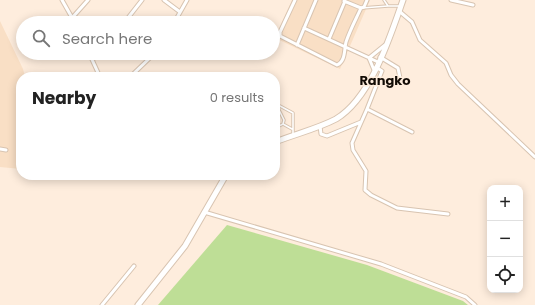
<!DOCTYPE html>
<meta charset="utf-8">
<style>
:root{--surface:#fff;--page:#f6f6f6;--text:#222;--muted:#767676;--line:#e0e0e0}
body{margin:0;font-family:Poppins,sans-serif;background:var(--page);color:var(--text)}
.controls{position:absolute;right:12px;bottom:12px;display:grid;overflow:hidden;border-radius:8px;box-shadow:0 2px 10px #0003}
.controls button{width:36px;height:36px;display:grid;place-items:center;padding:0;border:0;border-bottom:1px solid var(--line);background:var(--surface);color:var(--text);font:20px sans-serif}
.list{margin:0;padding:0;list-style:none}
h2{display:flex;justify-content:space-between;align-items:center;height:52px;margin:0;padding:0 16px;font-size:17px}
h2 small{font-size:13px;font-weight:400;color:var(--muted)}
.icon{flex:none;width:22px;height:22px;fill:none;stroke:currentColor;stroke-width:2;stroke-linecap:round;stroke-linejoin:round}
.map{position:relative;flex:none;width:535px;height:305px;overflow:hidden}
.search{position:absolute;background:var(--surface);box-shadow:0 2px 10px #0003;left:16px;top:16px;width:264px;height:44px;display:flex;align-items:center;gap:10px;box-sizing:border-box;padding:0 14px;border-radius:22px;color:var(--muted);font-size:15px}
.panel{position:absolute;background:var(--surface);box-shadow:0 2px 10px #0003;left:16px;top:72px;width:264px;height:108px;border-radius:16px}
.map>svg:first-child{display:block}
</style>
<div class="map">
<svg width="535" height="305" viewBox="0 0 535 305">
<rect width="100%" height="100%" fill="#feeddd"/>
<path fill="#f9dfc5" d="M 292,0 L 370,0 L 340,69 L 275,38 Z
M 0,21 L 23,69 L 25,77 L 21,77 L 21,169 L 0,167 Z"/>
<path fill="#bede96" d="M 227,225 L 367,265 L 463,301 L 468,305 L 158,305 Z"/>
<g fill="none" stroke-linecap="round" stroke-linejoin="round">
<g stroke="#d8c4b1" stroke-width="3.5">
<path id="lane" d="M 384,0 L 388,6 L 399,6
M 362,8 L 388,6
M 283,124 L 292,129
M 275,128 L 283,124 L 284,120 L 278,108 L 280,106 L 293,113 L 293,135"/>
</g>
<g stroke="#d8c4b1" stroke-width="5">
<path id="street" d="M 62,0 L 75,23
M 164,0 L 180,12
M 295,0 L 280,32 L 280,36 L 337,65 C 346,61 344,49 346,42 C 350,30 356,19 361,8 L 364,7 L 367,0
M 451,0 L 473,5
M 344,1 L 361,8
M 399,11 L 412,22 L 420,40 L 446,63 L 451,75 L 458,84 L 535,157
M 72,18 L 88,0
M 124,23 L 142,0
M 174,23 L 187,0
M 304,28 L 378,62
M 329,39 L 345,1
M 297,45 L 316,0
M 89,53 L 100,77
M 380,57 L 398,68 L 401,83
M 93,59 L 100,53
M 376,67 L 382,71 L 367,109 L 412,132
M 374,70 L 369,58 L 385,45
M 130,77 L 155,53
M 367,109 L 352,143 L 353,150 L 366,171 L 365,190 L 371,195 L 397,208 L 448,214
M 320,126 L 321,134 L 327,136 L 361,122
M 0,149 L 6,150
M 204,212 L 381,264 L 466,297 L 475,305
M 102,305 L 134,266"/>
</g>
<g stroke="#d8c4b1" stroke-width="7">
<path id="primary" d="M 275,142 C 295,134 317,129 336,119 C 371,98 390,37 403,0
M 138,305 L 185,246 L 226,175"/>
</g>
<use href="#lane" stroke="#fff" stroke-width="1.5"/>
<use href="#street" stroke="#fff" stroke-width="3"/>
<use href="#primary" stroke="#fff" stroke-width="5"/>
</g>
<g text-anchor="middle" stroke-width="3" stroke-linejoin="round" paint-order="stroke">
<g font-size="13" font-weight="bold" fill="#120b05" stroke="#feeddd">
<text x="385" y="85">Rangko</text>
</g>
</g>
</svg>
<div class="controls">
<button>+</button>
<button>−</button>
<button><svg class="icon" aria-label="locate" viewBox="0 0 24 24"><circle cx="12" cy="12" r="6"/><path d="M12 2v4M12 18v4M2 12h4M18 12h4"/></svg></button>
</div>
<div class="search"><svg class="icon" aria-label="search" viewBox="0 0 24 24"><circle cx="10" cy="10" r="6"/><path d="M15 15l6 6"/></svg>Search here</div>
<section class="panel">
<h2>Nearby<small>0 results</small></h2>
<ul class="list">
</ul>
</section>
</div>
